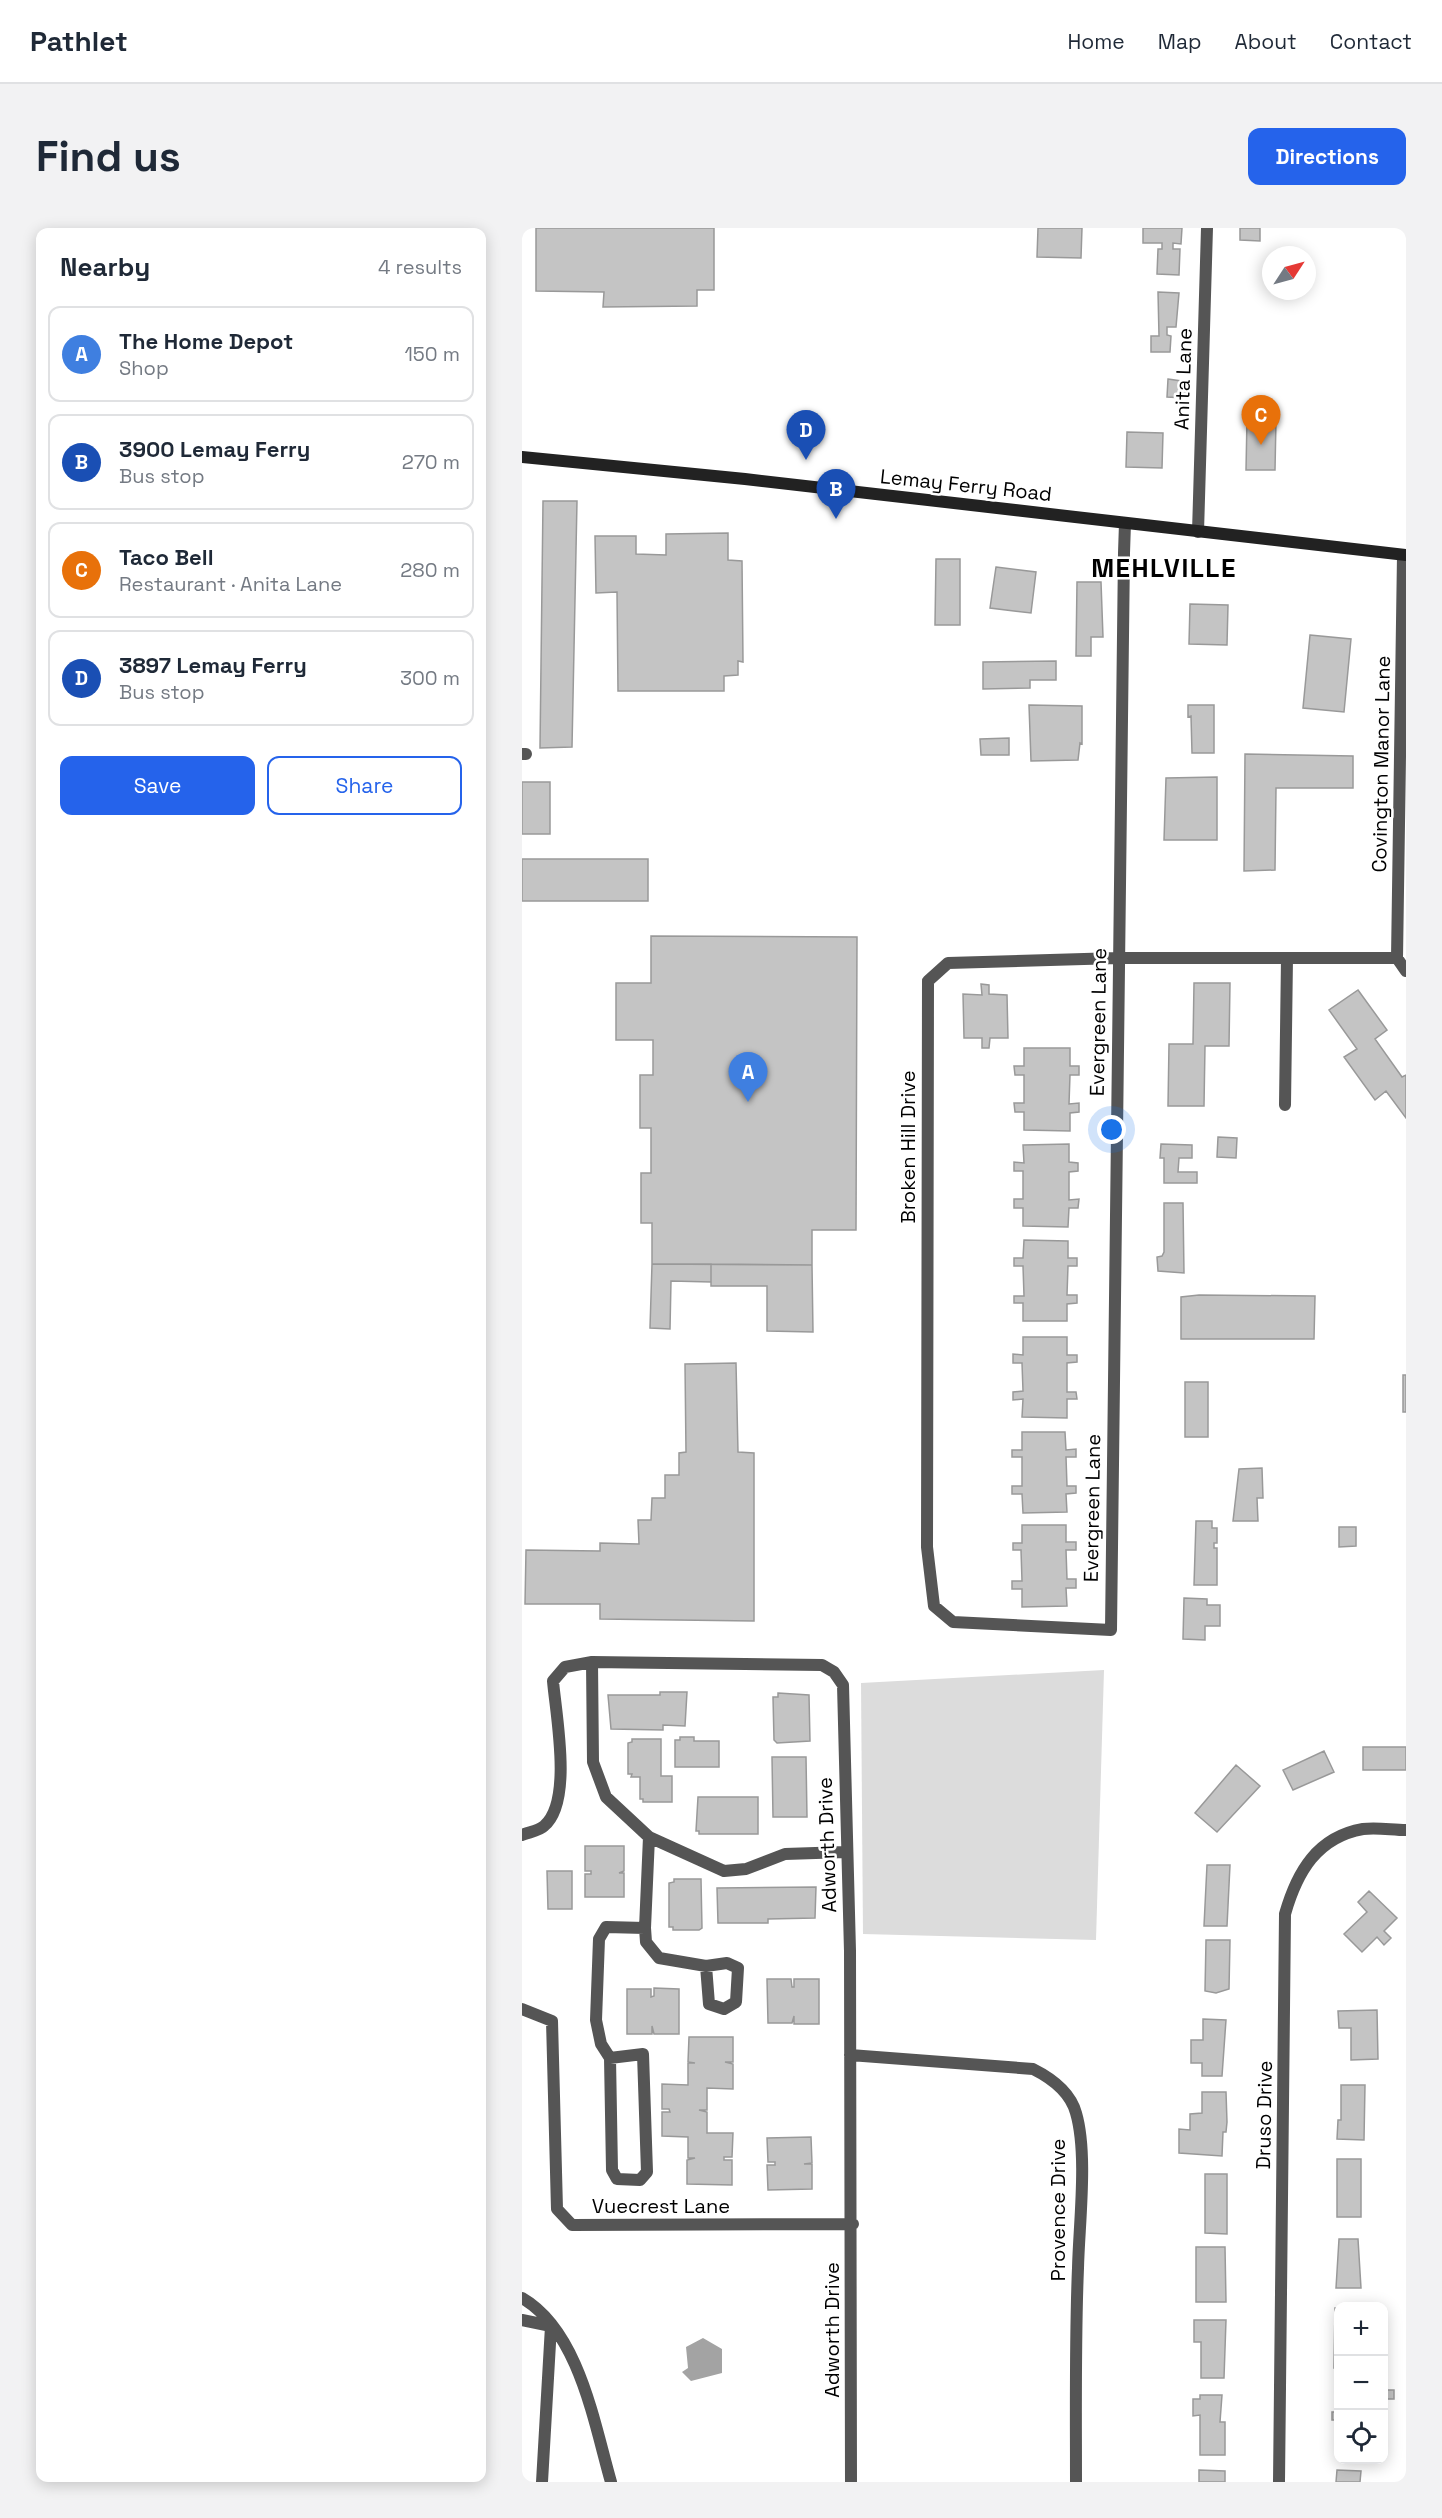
<!DOCTYPE html>
<meta charset="utf-8">
<style>
:root{--surface:#fff;--page:#f2f2f3;--text:#1f2937;--muted:#747a83;--line:#e0e1e3;--accent:#2563eb}
body{margin:0;font-family:"Space Grotesk",sans-serif;background:var(--page);color:var(--text)}
.controls{position:absolute;right:18px;bottom:18px;display:grid;overflow:hidden;border-radius:12px;box-shadow:0 3px 15px #0003}
.controls button{width:54px;height:54px;display:grid;place-items:center;padding:0;border:0;border-bottom:2px solid var(--line);background:var(--surface);color:var(--text);font:30px sans-serif}
.compass{position:absolute;left:740px;top:18px;width:54px;height:54px;border-radius:50%;background:var(--surface);box-shadow:0 3px 15px #0003;rotate:54deg}
.you{position:absolute;left:590px;top:902px;width:21px;height:21px;margin:-15px;border:4px solid #fff;border-radius:50%;background:#1a73e8;box-shadow:0 0 0 9px #1a73e833}
.badge{display:grid;place-items:center;width:39px;height:39px;border-radius:50%;background:var(--accent);color:#fff;font-size:20px;font-weight:700}
.pin{position:absolute;translate:-50% -50px;filter:drop-shadow(0 2px 3px #0008)}
.pin::after{content:'';position:absolute;top:32px;width:21px;height:18px;background:inherit;clip-path:polygon(0 0,100% 0,50% 100%)}
.list{margin:0;padding:0;list-style:none}
h2{display:flex;justify-content:space-between;align-items:center;height:78px;margin:0;padding:0 24px;font-size:26px}
h2 small{font-size:20px;font-weight:400;color:var(--muted)}
.list li{display:grid;grid-template-columns:39px 1fr auto;gap:18px;align-items:center;box-sizing:border-box;height:96px;margin:0 12px 12px;padding:0 12px;border:2px solid var(--line);border-radius:12px}
.list b{display:block;font-size:22px;white-space:nowrap}
.list p{margin:0;font-size:20px;white-space:nowrap;color:var(--muted)}
.list em{font-size:20px;font-style:normal;color:var(--muted)}
.actions{display:flex;gap:12px;padding:18px 24px}
.actions a{flex:1;padding:14px 0;border:2px solid var(--accent);border-radius:12px;text-align:center;font-size:21px;color:var(--accent)}
.actions .main{background:var(--accent);color:#fff}
.icon{flex:none;width:33px;height:33px;fill:none;stroke:currentColor;stroke-width:2;stroke-linecap:round;stroke-linejoin:round}
.map{position:relative;flex:none;width:884px;height:2254px;overflow:hidden;border-radius:12px}
header{display:flex;align-items:center;gap:36px;box-sizing:border-box;height:84px;padding:0 30px;background:var(--surface);border-bottom:2px solid var(--line)}
header strong{font-size:28px}
nav{display:flex;gap:33px;margin-inline-start:auto;font-size:21px}
.intro{display:flex;align-items:center;justify-content:space-between;box-sizing:border-box;height:144px;padding:0 36px}
h1{margin:0;font-size:42px}
.button{padding:15px 27px;border-radius:12px;background:var(--accent);color:#fff;font-size:21px;font-weight:700}
main{display:flex;gap:36px;padding:0 36px}
aside{flex:1;background:var(--surface);border-radius:12px;box-shadow:0 3px 15px #0003}
.map>svg:first-child{display:block}
</style>
<header>
<strong>Pathlet</strong>
<nav><a>Home</a><a>Map</a><a>About</a><a>Contact</a></nav>
</header>
<div class="intro"><h1>Find us</h1><a class="button">Directions</a></div>
<main>
<aside>
<h2>Nearby<small>4 results</small></h2>
<ul class="list">
<li><span class="badge" style="background:#3f7fe0">A</span><div><b>The Home Depot</b><p>Shop</p></div><em>150 m</em></li>
<li><span class="badge" style="background:#1a4fb4">B</span><div><b>3900 Lemay Ferry</b><p>Bus stop</p></div><em>270 m</em></li>
<li><span class="badge" style="background:#e8710a">C</span><div><b>Taco Bell</b><p>Restaurant · Anita Lane</p></div><em>280 m</em></li>
<li><span class="badge" style="background:#1a4fb4">D</span><div><b>3897 Lemay Ferry</b><p>Bus stop</p></div><em>300 m</em></li>
</ul>
<div class="actions"><a class="main">Save</a><a>Share</a></div>
</aside>
<div class="map">
<svg width="884" height="2254" viewBox="0 0 884 2254">
<rect width="100%" height="100%" fill="#fff"/>
<path fill="#dcdcdc" d="M 582,1442 L 574,1712 L 341,1706 L 339,1455 Z"/>
<path fill="#a3a3a3" d="M 181,2110 L 200,2121 L 200,2145 L 169,2153 L 160,2144 L 166,2140 L 164,2119 Z"/>
<path fill="#c4c4c4" stroke="#999" stroke-width="1.5" d="M 14,0 L 192,0 L 192,62 L 175,62 L 175,78 L 81,79 L 82,64 L 14,63 Z
M 516,0 L 560,0 L 559,30 L 515,29 Z
M 621,0 L 660,0 L 659,16 L 651,15 L 651,21 L 658,21 L 657,47 L 635,46 L 636,21 L 640,21 L 640,15 L 621,15 Z
M 718,0 L 738,0 L 738,13 L 718,12 Z
M 636,64 L 657,65 L 654,99 L 645,99 L 645,107 L 649,108 L 648,124 L 629,124 L 629,108 L 637,108 Z
M 646,151 L 666,154 L 663,170 L 645,169 Z
M 725,191 L 754,192 L 753,242 L 724,242 Z
M 605,204 L 641,205 L 640,240 L 604,239 Z
M 21,273 L 55,273 L 50,519 L 18,520 Z
M 206,305 L 206,332 L 220,333 L 221,434 L 216,433 L 216,447 L 202,448 L 202,463 L 96,463 L 95,364 L 74,365 L 73,308 L 114,308 L 114,326 L 144,327 L 144,306 Z
M 414,331 L 438,331 L 438,397 L 413,397 Z
M 474,339 L 514,344 L 509,385 L 468,380 Z
M 555,354 L 579,354 L 581,409 L 569,409 L 569,428 L 554,428 Z
M 668,376 L 706,377 L 705,417 L 667,416 Z
M 788,407 L 829,411 L 822,484 L 781,480 Z
M 534,433 L 534,452 L 508,452 L 508,460 L 461,461 L 461,434 Z
M 507,477 L 560,478 L 560,516 L 558,515 L 556,532 L 509,533 Z
M 666,477 L 692,477 L 692,525 L 670,525 L 669,488 L 666,489 Z
M 487,510 L 487,527 L 459,527 L 458,511 Z
M 723,526 L 831,528 L 831,560 L 754,560 L 753,642 L 722,643 Z
M 695,549 L 695,612 L 642,612 L 644,550 Z
M 0,554 L 28,554 L 28,606 L 0,606 Z
M 0,631 L 126,631 L 126,673 L 0,673 Z
M 129,708 L 335,709 L 334,1002 L 290,1002 L 290,1037 L 130,1036 L 130,995 L 119,995 L 119,945 L 129,945 L 129,900 L 118,900 L 118,847 L 131,847 L 131,812 L 94,812 L 94,755 L 129,755 Z
M 672,755 L 708,755 L 707,818 L 683,818 L 682,878 L 646,878 L 647,816 L 671,816 Z
M 459,756 L 467,757 L 467,766 L 485,767 L 486,810 L 468,810 L 467,820 L 460,820 L 460,810 L 442,810 L 441,766 L 460,767 Z
M 836,762 L 865,802 L 853,811 L 880,849 L 884,847 L 884,890 L 864,863 L 853,872 L 822,829 L 835,821 L 807,782 Z
M 502,820 L 548,820 L 548,838 L 557,838 L 557,847 L 548,847 L 547,876 L 557,875 L 557,884 L 548,885 L 548,903 L 502,902 L 502,884 L 493,884 L 492,875 L 502,875 L 502,847 L 493,847 L 492,838 L 502,838 Z
M 696,909 L 715,910 L 714,930 L 695,929 Z
M 547,916 L 547,934 L 556,935 L 556,943 L 547,944 L 547,972 L 557,971 L 556,980 L 547,980 L 546,999 L 501,998 L 501,980 L 492,980 L 492,971 L 501,971 L 501,943 L 492,943 L 492,934 L 502,935 L 501,917 Z
M 639,916 L 670,917 L 670,930 L 657,930 L 656,944 L 675,944 L 675,955 L 642,955 L 642,930 L 638,930 Z
M 642,975 L 661,975 L 662,1045 L 636,1043 L 635,1029 L 640,1028 L 642,1024 Z
M 502,1012 L 546,1013 L 546,1030 L 555,1030 L 555,1038 L 546,1038 L 545,1067 L 555,1067 L 555,1075 L 545,1076 L 545,1093 L 501,1093 L 501,1075 L 492,1075 L 492,1068 L 502,1068 L 501,1038 L 492,1038 L 492,1030 L 501,1030 Z
M 130,1036 L 189,1036 L 189,1054 L 149,1053 L 148,1101 L 128,1100 Z
M 189,1036 L 290,1037 L 291,1104 L 245,1103 L 245,1058 L 189,1058 Z
M 677,1067 L 793,1068 L 792,1111 L 659,1111 L 659,1069 Z
M 501,1109 L 545,1109 L 545,1127 L 555,1127 L 555,1134 L 545,1135 L 545,1164 L 554,1164 L 555,1171 L 545,1171 L 545,1190 L 500,1189 L 501,1171 L 491,1172 L 491,1164 L 501,1163 L 500,1135 L 491,1135 L 491,1126 L 501,1127 Z
M 214,1135 L 216,1224 L 232,1225 L 232,1393 L 78,1391 L 78,1376 L 3,1376 L 4,1322 L 78,1323 L 78,1315 L 117,1316 L 116,1292 L 129,1292 L 130,1270 L 143,1270 L 143,1247 L 157,1247 L 157,1225 L 164,1224 L 163,1136 Z
M 881,1147 L 884,1147 L 884,1184 L 881,1184 Z
M 663,1154 L 686,1154 L 686,1209 L 663,1209 Z
M 500,1204 L 543,1204 L 544,1222 L 554,1221 L 554,1229 L 544,1229 L 545,1258 L 554,1258 L 554,1265 L 544,1266 L 545,1284 L 501,1285 L 500,1266 L 490,1266 L 490,1258 L 500,1258 L 500,1229 L 490,1229 L 490,1222 L 500,1222 Z
M 740,1240 L 741,1270 L 735,1270 L 736,1293 L 711,1293 L 717,1241 Z
M 674,1293 L 690,1293 L 690,1300 L 695,1300 L 695,1315 L 692,1315 L 692,1320 L 695,1320 L 695,1357 L 672,1357 Z
M 500,1297 L 544,1297 L 544,1314 L 554,1314 L 554,1322 L 544,1322 L 545,1351 L 554,1351 L 554,1360 L 544,1360 L 545,1378 L 500,1379 L 500,1361 L 490,1361 L 490,1353 L 500,1353 L 499,1322 L 491,1322 L 491,1315 L 500,1315 Z
M 817,1299 L 834,1299 L 834,1318 L 817,1319 Z
M 662,1370 L 685,1371 L 685,1377 L 698,1377 L 698,1398 L 683,1398 L 683,1412 L 661,1411 Z
M 138,1464 L 165,1464 L 163,1498 L 141,1497 L 141,1502 L 89,1501 L 86,1467 L 138,1467 Z
M 256,1465 L 287,1467 L 288,1513 L 255,1515 L 252,1512 L 251,1469 L 256,1469 Z
M 158,1509 L 172,1509 L 172,1513 L 197,1513 L 197,1539 L 153,1539 L 153,1512 L 158,1512 Z
M 110,1511 L 139,1511 L 139,1548 L 150,1548 L 150,1574 L 121,1574 L 121,1571 L 118,1571 L 118,1549 L 109,1549 L 110,1546 L 106,1546 L 106,1515 L 110,1514 Z
M 841,1519 L 884,1519 L 884,1542 L 841,1542 Z
M 802,1523 L 812,1544 L 771,1562 L 761,1542 Z
M 250,1529 L 284,1529 L 285,1589 L 251,1589 Z
M 714,1537 L 738,1558 L 695,1604 L 673,1585 Z
M 176,1569 L 236,1569 L 236,1606 L 177,1606 L 177,1603 L 174,1603 Z
M 63,1618 L 102,1618 L 102,1643 L 97,1645 L 102,1645 L 102,1669 L 63,1669 L 63,1646 L 69,1646 L 69,1643 L 63,1643 Z
M 685,1637 L 708,1637 L 705,1698 L 682,1698 Z
M 25,1643 L 50,1643 L 50,1681 L 26,1681 Z
M 152,1651 L 179,1651 L 180,1700 L 177,1702 L 151,1702 L 151,1699 L 147,1699 L 147,1655 L 152,1654 Z
M 294,1659 L 293,1690 L 246,1691 L 246,1695 L 196,1695 L 195,1660 Z
M 847,1663 L 875,1690 L 862,1703 L 869,1710 L 862,1717 L 855,1709 L 840,1724 L 822,1706 L 845,1684 L 836,1674 Z
M 684,1712 L 708,1712 L 707,1761 L 694,1765 L 683,1763 Z
M 245,1751 L 269,1751 L 270,1759 L 272,1759 L 272,1751 L 297,1751 L 297,1796 L 272,1796 L 272,1788 L 270,1795 L 246,1795 Z
M 132,1760 L 157,1761 L 157,1806 L 132,1806 L 130,1798 L 130,1806 L 105,1806 L 105,1761 L 129,1761 L 129,1769 L 132,1768 Z
M 855,1782 L 856,1831 L 829,1832 L 829,1800 L 817,1800 L 816,1783 Z
M 681,1791 L 704,1792 L 700,1848 L 680,1848 L 680,1835 L 669,1835 L 669,1812 L 681,1812 Z
M 167,1809 L 211,1809 L 211,1834 L 203,1834 L 211,1836 L 211,1861 L 185,1860 L 185,1882 L 177,1882 L 185,1884 L 185,1905 L 211,1905 L 210,1929 L 202,1929 L 202,1932 L 210,1932 L 210,1957 L 165,1956 L 165,1932 L 173,1930 L 166,1930 L 166,1909 L 140,1908 L 140,1884 L 148,1884 L 147,1881 L 140,1881 L 140,1856 L 166,1857 L 166,1835 L 173,1835 L 166,1834 Z
M 819,1857 L 843,1857 L 842,1912 L 815,1911 L 816,1892 L 819,1892 Z
M 680,1864 L 704,1864 L 705,1894 L 704,1904 L 701,1904 L 700,1928 L 657,1925 L 657,1901 L 668,1902 L 668,1886 L 680,1885 Z
M 289,1909 L 290,1935 L 282,1936 L 290,1936 L 290,1961 L 246,1962 L 245,1937 L 253,1937 L 253,1934 L 246,1934 L 245,1910 Z
M 815,1931 L 839,1931 L 839,1989 L 815,1989 Z
M 683,1946 L 705,1946 L 705,2006 L 683,2005 Z
M 817,2011 L 836,2011 L 839,2060 L 814,2060 Z
M 674,2019 L 703,2019 L 704,2074 L 674,2074 Z
M 813,2080 L 816,2080 L 816,2140 L 812,2140 Z
M 672,2092 L 704,2092 L 702,2150 L 679,2150 L 679,2114 L 672,2114 Z
M 814,2154 L 816,2154 L 816,2213 L 813,2213 L 814,2192 L 810,2192 L 810,2184 L 814,2184 Z
M 862,2162 L 872,2162 L 872,2171 L 862,2171 Z
M 678,2167 L 700,2167 L 698,2194 L 703,2194 L 703,2227 L 678,2227 L 678,2187 L 671,2188 L 671,2171 L 678,2171 Z
M 677,2242 L 703,2243 L 703,2254 L 677,2254 Z
M 815,2242 L 839,2243 L 838,2254 L 814,2254 Z"/>
<g fill="none" stroke-linecap="round" stroke-linejoin="round">
<path stroke="#555" stroke-width="12" d="M 603,295 L 602,325 L 589,1402 L 431,1394 L 412,1378 L 405,1319 L 406,753 L 426,735 L 596,730 L 875,730
M 676,304 L 685,0
M 881,327 L 875,730 L 884,743
M 0,526 L 4,526
M 763,877 L 765,730
M 70,1434 L 71,1534 L 84,1569 L 127,1609 L 202,1643 L 224,1641 L 263,1626 L 324,1624
M 0,1607 C 7,1604 17,1603 22,1598 C 51,1574 34,1488 31,1453 L 43,1439 L 70,1434 L 300,1437 L 312,1444 L 321,1457 L 328,1723 L 329,2254
M 127,1609 L 123,1700 L 124,1714 L 137,1730 L 184,1738 L 205,1735 L 216,1740 L 214,1774 L 202,1781 L 187,1776 L 184,1738
M 0,1781 L 30,1793 L 35,1981 L 50,1997 L 331,1996
M 328,1827 L 511,1841 C 529,1850 548,1863 554,1885 C 566,1926 557,1996 556,2040 C 553,2111 554,2182 554,2254
M 88,1830 L 90,1942 L 95,1951 L 118,1952 L 125,1944 L 121,1826 L 88,1830 L 79,1816 L 74,1792 L 77,1711 L 84,1699 L 123,1700
M 0,2070 C 57,2103 72,2195 89,2254
M 0,2092 L 29,2098
M 20,2254 L 29,2098
M 757,2254 L 763,1686 C 775,1644 795,1609 841,1601 C 855,1599 870,1602 884,1602"/>
<path stroke="#222" stroke-width="12" d="M 0,229 L 223,251 L 884,327"/>
</g>
<g text-anchor="middle" stroke-width="5" stroke-linejoin="round" paint-order="stroke">
<g font-size="20" fill="#000" stroke="#fff">
<text transform="translate(661 151) rotate(-88)" y="7">Anita Lane</text>
<text transform="translate(444 257) rotate(6)" y="7">Lemay Ferry Road</text>
<text transform="translate(859 536) rotate(-89)" y="7">Covington Manor Lane</text>
<text transform="translate(576 794) rotate(-89)" y="7">Evergreen Lane</text>
<text transform="translate(386 919) rotate(-90)" y="7">Broken Hill Drive</text>
<text transform="translate(570 1280) rotate(-89)" y="7">Evergreen Lane</text>
<text transform="translate(305 1617) rotate(-92)" y="7">Adworth Drive</text>
<text transform="translate(742 1887) rotate(-89)" y="7">Druso Drive</text>
<text x="139" y="1985">Vuecrest Lane</text>
<text transform="translate(536 1982) rotate(-90)" y="7">Provence Drive</text>
<text transform="translate(310 2102) rotate(-90)" y="7">Adworth Drive</text>
</g>
<g font-size="26" font-weight="bold" letter-spacing="1.5" fill="#000" stroke="#fff">
<text x="642" y="349">MEHLVILLE</text>
</g>
</g>
</svg>
<div class="controls">
<button>+</button>
<button>−</button>
<button><svg class="icon" aria-label="locate" viewBox="0 0 24 24"><circle cx="12" cy="12" r="6"/><path d="M12 2v4M12 18v4M2 12h4M18 12h4"/></svg></button>
</div>
<svg class="compass" viewBox="-18 -18 36 36"><path d="M0-13l5 13h-10z" fill="#e53935"/><path d="M0 13l5-13h-10z" fill="#747a83"/></svg>
<div class="you"></div>
<div class="pin badge" style="left:226px;top:874px;background:#3f7fe0">A</div>
<div class="pin badge" style="left:314px;top:291px;background:#1a4fb4">B</div>
<div class="pin badge" style="left:739px;top:217px;background:#e8710a">C</div>
<div class="pin badge" style="left:284px;top:232px;background:#1a4fb4">D</div>
</div>
</main>
